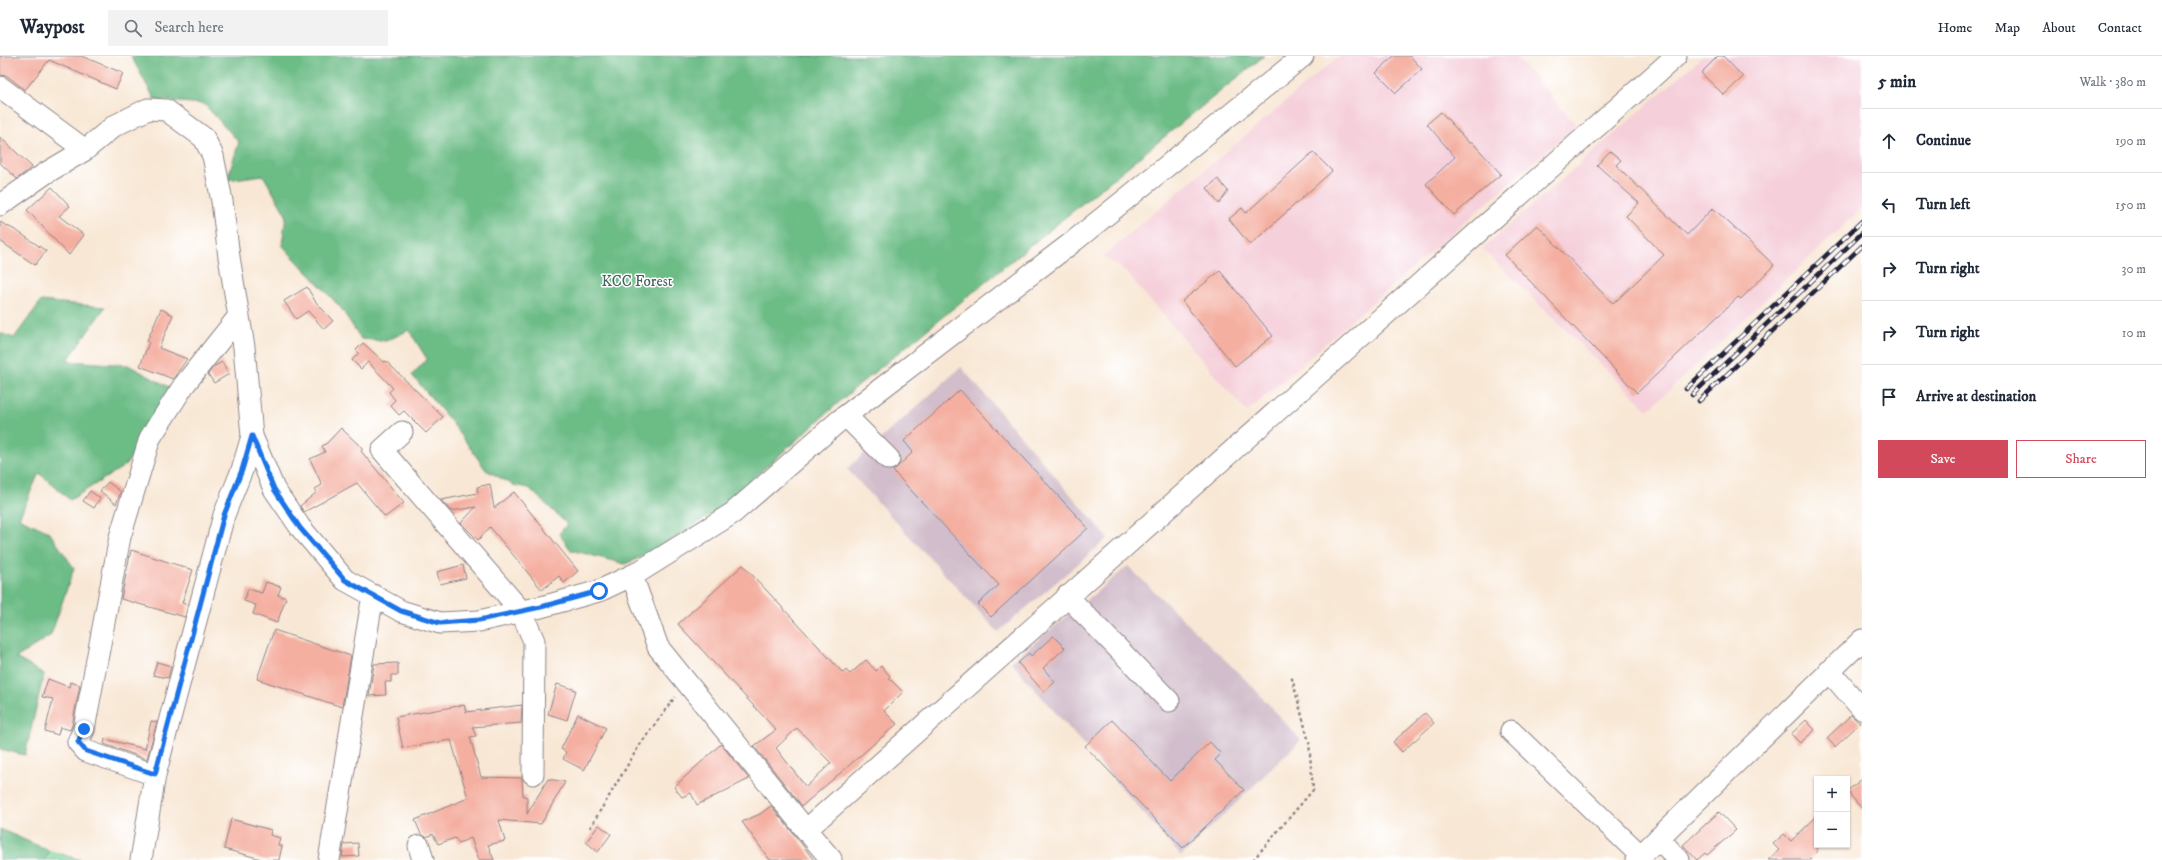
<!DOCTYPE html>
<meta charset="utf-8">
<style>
:root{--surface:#fff;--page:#f2f2f3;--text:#1f2937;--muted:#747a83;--line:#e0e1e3;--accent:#d1495b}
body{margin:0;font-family:"IM FELL DW Pica",serif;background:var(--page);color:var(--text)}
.controls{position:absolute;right:12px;bottom:12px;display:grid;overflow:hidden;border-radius:0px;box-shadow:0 1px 3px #0004}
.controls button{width:36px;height:36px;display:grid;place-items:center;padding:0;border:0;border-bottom:1px solid var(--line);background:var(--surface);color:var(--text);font:20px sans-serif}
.stop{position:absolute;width:12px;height:12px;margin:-9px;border:3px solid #1a73e8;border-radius:50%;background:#fff}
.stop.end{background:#1a73e8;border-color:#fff;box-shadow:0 1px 4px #0008}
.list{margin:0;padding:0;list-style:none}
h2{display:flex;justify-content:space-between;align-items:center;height:52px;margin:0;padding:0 16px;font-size:17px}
h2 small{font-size:13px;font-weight:400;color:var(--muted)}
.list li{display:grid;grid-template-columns:26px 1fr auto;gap:12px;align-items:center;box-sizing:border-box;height:64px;padding:0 16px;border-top:1px solid var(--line)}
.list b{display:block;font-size:15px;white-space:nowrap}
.list em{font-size:13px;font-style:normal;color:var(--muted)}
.actions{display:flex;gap:8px;padding:12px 16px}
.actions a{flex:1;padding:9px 0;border:1px solid var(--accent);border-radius:0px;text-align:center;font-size:14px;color:var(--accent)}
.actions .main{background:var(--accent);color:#fff}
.icon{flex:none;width:22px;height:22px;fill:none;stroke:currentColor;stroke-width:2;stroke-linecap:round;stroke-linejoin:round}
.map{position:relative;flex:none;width:1862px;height:804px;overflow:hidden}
header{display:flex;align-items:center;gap:24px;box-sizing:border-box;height:56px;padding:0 20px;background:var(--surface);border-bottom:1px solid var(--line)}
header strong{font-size:19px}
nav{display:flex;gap:22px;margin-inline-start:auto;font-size:14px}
.search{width:280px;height:36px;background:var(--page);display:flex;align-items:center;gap:10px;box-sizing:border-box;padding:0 14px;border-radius:0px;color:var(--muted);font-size:15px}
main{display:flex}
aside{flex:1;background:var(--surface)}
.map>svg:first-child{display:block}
</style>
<header>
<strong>Waypost</strong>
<div class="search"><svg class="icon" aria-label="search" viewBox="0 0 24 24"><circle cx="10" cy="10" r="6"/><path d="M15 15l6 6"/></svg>Search here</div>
<nav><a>Home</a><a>Map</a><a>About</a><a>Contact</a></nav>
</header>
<main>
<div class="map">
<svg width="1862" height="804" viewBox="0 0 1862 804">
<rect width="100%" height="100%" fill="#fff"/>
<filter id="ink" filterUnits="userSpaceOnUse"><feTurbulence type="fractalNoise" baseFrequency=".025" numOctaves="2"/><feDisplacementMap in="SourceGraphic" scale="8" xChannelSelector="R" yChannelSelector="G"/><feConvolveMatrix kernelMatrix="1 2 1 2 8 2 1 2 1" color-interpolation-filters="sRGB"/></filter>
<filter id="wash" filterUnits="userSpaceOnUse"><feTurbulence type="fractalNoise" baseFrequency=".012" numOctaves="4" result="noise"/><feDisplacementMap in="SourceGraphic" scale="16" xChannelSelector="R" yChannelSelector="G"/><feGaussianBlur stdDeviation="0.9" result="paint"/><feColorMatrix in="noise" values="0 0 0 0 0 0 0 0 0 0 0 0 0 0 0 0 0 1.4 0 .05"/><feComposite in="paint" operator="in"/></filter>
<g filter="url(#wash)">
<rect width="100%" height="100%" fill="#f8e7d4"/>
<path fill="#f5cfda" d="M 1339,0 L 1516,0 L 1576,69 L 1247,356 L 1124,214 L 1103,200 Z
M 1703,0 L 1862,0 L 1862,152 L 1648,354 L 1482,193 Z"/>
<path fill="#d1bdcb" d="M 961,311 L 1108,482 L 998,576 L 847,413 Z
M 1128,510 L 1251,629 L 1301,684 L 1181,800 L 1011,606 Z"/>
<path fill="#85dca0" stroke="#547f6e" d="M 50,795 L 81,804 L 44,804 Z"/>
<path fill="#6cbc86" stroke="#476f60" d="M 131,0 L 1264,0 L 855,332 L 719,453 L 655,495 L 625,508 L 571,494 L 559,478 L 567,468 L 529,432 L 513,429 L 486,414 L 453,368 L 412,319 L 427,303 L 409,274 L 386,285 L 361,283 L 341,252 L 282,189 L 286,159 L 263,119 L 227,124 L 239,86 L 204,48 L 155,44 Z
M 41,245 L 105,251 L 67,305 L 128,309 L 174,334 L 126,409 L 70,444 L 39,417 L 19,462 L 49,476 L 74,512 L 51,579 L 16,602 L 44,618 L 25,699 L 0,693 L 0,277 L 14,282 Z
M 0,773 L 50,795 L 44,804 L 0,804 Z"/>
<g id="blocks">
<path fill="#f4afa0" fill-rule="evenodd" d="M 0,0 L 81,0 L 123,17 L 116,33 L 49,4 L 25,34 L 7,20 L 0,19 Z
M 1394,0 L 1410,0 L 1422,13 L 1396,37 L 1376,17 Z
M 1718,0 L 1723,0 L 1743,21 L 1724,39 L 1701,17 Z
M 1441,56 L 1470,88 L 1472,86 L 1501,118 L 1454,159 L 1426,128 L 1455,101 L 1427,68 Z
M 0,81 L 32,111 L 17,123 L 0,107 Z
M 1610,95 L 1621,104 L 1616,109 L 1687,179 L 1713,152 L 1774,209 L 1741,243 L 1738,241 L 1637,337 L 1505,199 L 1537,169 L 1613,248 L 1664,199 L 1626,160 L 1639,147 L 1597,109 Z
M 1313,96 L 1332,115 L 1250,189 L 1229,163 L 1242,152 L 1246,157 Z
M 1218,123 L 1228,135 L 1219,148 L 1207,132 Z
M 52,131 L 70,150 L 59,160 L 84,179 L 69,199 L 27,154 Z
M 0,166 L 17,175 L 46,195 L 35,209 L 0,185 Z
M 1220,215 L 1273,280 L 1235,310 L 1182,245 Z
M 307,231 L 315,245 L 333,265 L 324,273 L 308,255 L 296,263 L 284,245 Z
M 161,253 L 173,259 L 159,292 L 187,303 L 173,323 L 140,310 L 149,286 L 147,285 Z
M 363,287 L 384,306 L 386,305 L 443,361 L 426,377 L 404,355 L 399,359 L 390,349 L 395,344 L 389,336 L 393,332 L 368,306 L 361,313 L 352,304 L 359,297 L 356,294 Z
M 222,306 L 229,318 L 214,327 L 208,318 L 213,311 Z
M 960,334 L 1088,472 L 991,561 L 978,548 L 999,529 L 893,415 L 913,396 L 904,385 Z
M 341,372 L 363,393 L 361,395 L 404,447 L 385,461 L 357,427 L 304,456 L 300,450 L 317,436 L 315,433 L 322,429 L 310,403 L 325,396 L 322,390 L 327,387 Z
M 108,426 L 121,436 L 116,448 L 100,435 Z
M 490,428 L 494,452 L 514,436 L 578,515 L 564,527 L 559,520 L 542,534 L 490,471 L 478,484 L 461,467 L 476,451 L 451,455 L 441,444 L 478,437 L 477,431 Z
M 90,435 L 100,442 L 94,452 L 83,445 Z
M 131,494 L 193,514 L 182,547 L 188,549 L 185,561 L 121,543 Z
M 463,509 L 466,522 L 440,528 L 437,516 Z
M 743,509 L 843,617 L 846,614 L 850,618 L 866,604 L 876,615 L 881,610 L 890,620 L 889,622 L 903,636 L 884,655 L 897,668 L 802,750 L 754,690 L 776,674 L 678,568 ZM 797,672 L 831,707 L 806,731 L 776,692 Z
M 266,526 L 281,531 L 278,539 L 286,542 L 277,567 L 253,558 L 256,549 L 244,545 L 248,533 L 262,537 Z
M 274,574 L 351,600 L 342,651 L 257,623 Z
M 1053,580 L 1065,592 L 1043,612 L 1055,626 L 1044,636 L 1018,607 L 1029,597 L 1031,600 Z
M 157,606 L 171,610 L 168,622 L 153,619 Z
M 398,607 L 398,619 L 391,619 L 391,626 L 385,626 L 386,639 L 369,640 L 374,608 Z
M 48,623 L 69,631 L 70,626 L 80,629 L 72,669 L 70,674 L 60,671 L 58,679 L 45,675 L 53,643 L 42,641 Z
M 557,628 L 576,634 L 567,664 L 548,658 Z
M 464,649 L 466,656 L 522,649 L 521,667 L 472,671 L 476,680 L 470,681 L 481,721 L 522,722 L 523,740 L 527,741 L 527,758 L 548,723 L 565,726 L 541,768 L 499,764 L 505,785 L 488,789 L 494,804 L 479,804 L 471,782 L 459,787 L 455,782 L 438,788 L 433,778 L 426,781 L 421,778 L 415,764 L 468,742 L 451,684 L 403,692 L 396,661 Z
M 1425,657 L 1434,667 L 1402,696 L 1393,686 Z
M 578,658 L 606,672 L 584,714 L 563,703 L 566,696 L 561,693 Z
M 1851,659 L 1860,667 L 1835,691 L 1827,682 Z
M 1112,664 L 1170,725 L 1210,686 L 1221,698 L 1215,704 L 1244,734 L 1183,792 L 1085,690 Z
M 1806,664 L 1815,674 L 1800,687 L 1791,678 Z
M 151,665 L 157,666 L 147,703 L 104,688 L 105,683 L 145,693 Z
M 721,688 L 749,723 L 697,749 L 691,737 L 682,741 L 674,731 Z
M 1862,723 L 1862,753 L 1847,735 Z
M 771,750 L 801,787 L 814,804 L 770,804 L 742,766 L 760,758 Z
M 1719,756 L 1736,774 L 1707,799 L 1705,797 L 1697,804 L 1683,789 Z
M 1817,760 L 1817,796 L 1809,804 L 1768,804 L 1779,794 L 1773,788 L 1784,778 L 1791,785 Z
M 231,763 L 271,774 L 270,779 L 280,782 L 278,789 L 282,790 L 279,804 L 265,804 L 224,793 Z
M 599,769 L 611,778 L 598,796 L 586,786 Z
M 358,787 L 359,800 L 342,801 L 344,788 Z"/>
</g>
</g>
<g filter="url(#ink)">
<use href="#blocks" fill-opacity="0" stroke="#8d8488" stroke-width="1"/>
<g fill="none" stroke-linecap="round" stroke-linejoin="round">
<g stroke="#8d8488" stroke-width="23">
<path id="minor" d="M 0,31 L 85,94
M 0,149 L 46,117 L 85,94 L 114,70 L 148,53 L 166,54 L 204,82 L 213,100 L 222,145 L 229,201 L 244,291 L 252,380 L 274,433 L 300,471 L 345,524 L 401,555 L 440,567 L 479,565 L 541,551 L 599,535 L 637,517 L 733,457 L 840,364 L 1074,185 L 1303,0
M 846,360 L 889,403
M 402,376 L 382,394 L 521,555 L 534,585 L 533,718
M 632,520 L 658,591 L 806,774
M 1067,540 L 1169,645
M 1829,615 L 1862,653
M 1511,675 L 1641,800
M 155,719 L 86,695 L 78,686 L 84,673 L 120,481 L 150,382 L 184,329 L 239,260
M 1658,782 L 1679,804
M 419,790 L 423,804
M 141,804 L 155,719 L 224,459 L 242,414 L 252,380
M 329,804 L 373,539
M 829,804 L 831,803 L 806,774 L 1676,0
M 1636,804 L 1862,584"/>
</g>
<path stroke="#8d8488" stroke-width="2.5" stroke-dasharray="3 3" stroke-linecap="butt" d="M 590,772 L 639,690 L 675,641
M 1253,804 L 1313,734 L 1309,686 L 1291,619"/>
<use href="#minor" stroke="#fff" stroke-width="21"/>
<g stroke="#22223b" stroke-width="4.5">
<path id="rail" d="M 1686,333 L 1862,165
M 1692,339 L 1862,177
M 1699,345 L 1862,190"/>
</g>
<use href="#rail" stroke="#fff" stroke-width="3" stroke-dasharray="9" stroke-linecap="butt"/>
</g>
</g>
<g fill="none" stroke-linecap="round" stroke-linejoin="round" filter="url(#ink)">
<path stroke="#1a73e8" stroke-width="5" d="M 84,673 L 78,686 L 86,695 L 155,718 L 224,459 L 242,414 L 252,380 L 274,433 L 300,472 L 345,524 L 401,555 L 440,567 L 479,564 L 541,551 L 599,535"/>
</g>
<g text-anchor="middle" stroke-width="3" stroke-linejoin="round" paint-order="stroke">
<g font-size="15" fill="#45635e" stroke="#fff">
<text x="637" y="230">KCC Forest</text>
</g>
</g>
</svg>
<div class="controls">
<button>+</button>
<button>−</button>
</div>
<div class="stop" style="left:599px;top:535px"></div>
<div class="stop end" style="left:84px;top:673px"></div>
</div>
<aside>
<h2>5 min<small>Walk · 380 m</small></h2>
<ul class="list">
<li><svg class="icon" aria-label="ahead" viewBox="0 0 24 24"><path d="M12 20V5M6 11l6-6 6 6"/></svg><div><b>Continue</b></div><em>190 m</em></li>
<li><svg class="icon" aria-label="left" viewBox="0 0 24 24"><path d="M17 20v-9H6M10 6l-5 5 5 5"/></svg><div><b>Turn left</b></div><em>150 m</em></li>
<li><svg class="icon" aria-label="right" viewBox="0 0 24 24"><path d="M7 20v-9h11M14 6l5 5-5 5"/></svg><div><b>Turn right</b></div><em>30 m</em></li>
<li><svg class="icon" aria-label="right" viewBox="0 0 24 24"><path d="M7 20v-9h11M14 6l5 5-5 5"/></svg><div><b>Turn right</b></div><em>10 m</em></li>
<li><svg class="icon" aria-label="arrive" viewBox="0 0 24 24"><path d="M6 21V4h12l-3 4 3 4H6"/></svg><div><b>Arrive at destination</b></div></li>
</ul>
<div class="actions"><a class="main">Save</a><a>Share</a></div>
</aside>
</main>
